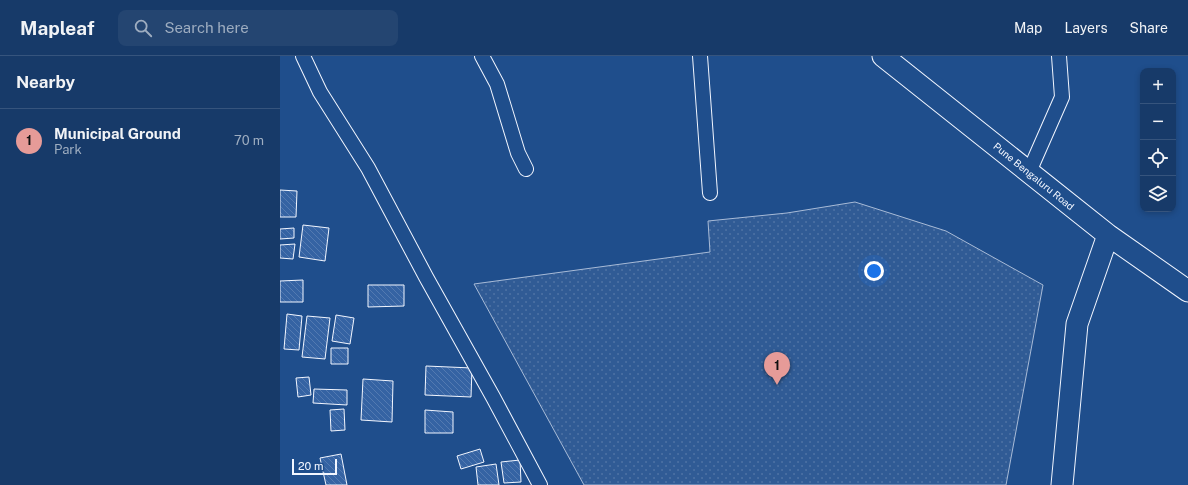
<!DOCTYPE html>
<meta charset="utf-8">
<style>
:root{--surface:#173a69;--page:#244571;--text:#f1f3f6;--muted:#9eadc0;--line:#36547d;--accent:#e69b98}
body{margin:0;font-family:"Public Sans",sans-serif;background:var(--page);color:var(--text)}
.controls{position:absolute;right:12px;top:12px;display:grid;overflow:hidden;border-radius:8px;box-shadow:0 2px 6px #0003}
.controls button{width:36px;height:36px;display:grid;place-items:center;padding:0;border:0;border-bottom:1px solid var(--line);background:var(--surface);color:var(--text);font:20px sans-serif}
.scale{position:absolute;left:12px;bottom:10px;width:45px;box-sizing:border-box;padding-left:4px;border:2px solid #f2f6ff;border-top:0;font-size:11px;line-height:14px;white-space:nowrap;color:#f2f6ff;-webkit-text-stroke:3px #1f4e8c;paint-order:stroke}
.you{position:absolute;left:594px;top:215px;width:14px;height:14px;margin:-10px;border:3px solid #fff;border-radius:50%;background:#1a73e8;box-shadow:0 0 0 6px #1a73e833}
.badge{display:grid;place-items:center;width:26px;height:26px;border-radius:50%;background:var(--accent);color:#111;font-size:13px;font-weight:700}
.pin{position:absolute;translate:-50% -33px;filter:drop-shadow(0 1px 2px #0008)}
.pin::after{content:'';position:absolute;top:21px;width:14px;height:12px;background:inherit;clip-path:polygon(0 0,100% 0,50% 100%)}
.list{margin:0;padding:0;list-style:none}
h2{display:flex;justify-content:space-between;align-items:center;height:52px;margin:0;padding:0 16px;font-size:17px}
h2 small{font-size:13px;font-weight:400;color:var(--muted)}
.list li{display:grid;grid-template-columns:26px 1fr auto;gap:12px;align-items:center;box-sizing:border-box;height:64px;padding:0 16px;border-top:1px solid var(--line)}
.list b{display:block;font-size:15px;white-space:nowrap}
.list p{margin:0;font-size:13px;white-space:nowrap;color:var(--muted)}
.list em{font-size:13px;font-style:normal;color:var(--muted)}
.icon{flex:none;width:22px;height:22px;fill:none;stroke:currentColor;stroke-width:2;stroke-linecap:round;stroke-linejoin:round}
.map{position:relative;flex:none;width:908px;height:429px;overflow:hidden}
header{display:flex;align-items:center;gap:24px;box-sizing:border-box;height:56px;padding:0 20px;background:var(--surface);border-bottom:1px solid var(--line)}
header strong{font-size:19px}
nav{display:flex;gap:22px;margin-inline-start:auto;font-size:14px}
.search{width:280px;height:36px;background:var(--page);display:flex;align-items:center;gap:10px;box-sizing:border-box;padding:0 14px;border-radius:8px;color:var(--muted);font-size:15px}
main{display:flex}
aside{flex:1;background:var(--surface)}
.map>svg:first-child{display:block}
</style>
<header>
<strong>Mapleaf</strong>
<div class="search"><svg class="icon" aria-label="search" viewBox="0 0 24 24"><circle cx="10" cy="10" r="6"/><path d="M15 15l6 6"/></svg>Search here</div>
<nav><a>Map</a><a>Layers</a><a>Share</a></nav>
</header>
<main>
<aside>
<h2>Nearby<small></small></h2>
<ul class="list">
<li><span class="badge">1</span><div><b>Municipal Ground</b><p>Park</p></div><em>70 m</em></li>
</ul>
</aside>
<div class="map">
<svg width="908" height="429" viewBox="0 0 908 429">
<defs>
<pattern id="grass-dots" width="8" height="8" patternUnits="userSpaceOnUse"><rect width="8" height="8" fill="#305b95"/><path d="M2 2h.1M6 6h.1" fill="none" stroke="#4e73a5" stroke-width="1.8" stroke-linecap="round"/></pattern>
<pattern id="building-back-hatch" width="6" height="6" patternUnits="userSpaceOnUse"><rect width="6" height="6" fill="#3563a3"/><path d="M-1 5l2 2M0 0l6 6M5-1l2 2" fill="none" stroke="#537ab1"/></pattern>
</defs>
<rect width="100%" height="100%" fill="#1f4e8c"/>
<path fill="url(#grass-dots)" stroke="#a8bbd7" d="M 575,146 L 666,175 L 763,229 L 726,429 L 304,429 L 194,228 L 430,196 L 428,165 L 507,157 Z"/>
<path fill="url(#building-back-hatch)" stroke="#f2f6ff" d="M 0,134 L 17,135 L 16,161 L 0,161 Z
M 23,169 L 49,172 L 45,205 L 19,201 Z
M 14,172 L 14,182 L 0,183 L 0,173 Z
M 15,188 L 13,203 L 0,202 L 0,189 Z
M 23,224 L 23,246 L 0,246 L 0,225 Z
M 88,229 L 124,229 L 124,250 L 88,251 Z
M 7,258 L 22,260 L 19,294 L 4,293 Z
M 56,259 L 74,262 L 70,288 L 52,285 Z
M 27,260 L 50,262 L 45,303 L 22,301 Z
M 51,292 L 68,292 L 68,308 L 51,308 Z
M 146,310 L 192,312 L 191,341 L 145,339 Z
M 29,321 L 31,339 L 18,341 L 16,322 Z
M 83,323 L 113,325 L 112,366 L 81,364 Z
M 34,333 L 67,334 L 67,349 L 33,347 Z
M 64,353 L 65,374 L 51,375 L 50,354 Z
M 145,354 L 173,356 L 173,377 L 145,377 Z
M 200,393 L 204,406 L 181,413 L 177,400 Z
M 61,398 L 67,429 L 46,429 L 40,402 Z
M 240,404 L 241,426 L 224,427 L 221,406 Z
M 216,408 L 219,429 L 198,429 L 196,411 Z"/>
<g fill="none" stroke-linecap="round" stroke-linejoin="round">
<g stroke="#f2f6ff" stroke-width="16">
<path id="street" d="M 23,0 L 40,36 L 88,112 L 146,221 L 213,341 L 260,429
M 202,0 L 217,28 L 238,97 L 246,113
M 420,0 L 430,137
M 749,116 L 782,41 L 779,0"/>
</g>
<g stroke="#f2f6ff" stroke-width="23">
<path id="primary" d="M 603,0 L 828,179 L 908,235
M 782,429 L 797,268 L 828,179"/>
</g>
<use href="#street" stroke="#1f4e8c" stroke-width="14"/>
<use href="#primary" stroke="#1f4e8c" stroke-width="21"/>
</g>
<g text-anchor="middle" stroke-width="3" stroke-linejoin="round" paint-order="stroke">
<g font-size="10" fill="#f2f6ff" stroke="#1f4e8c">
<text transform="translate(754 120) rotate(39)" y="4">Pune Bengaluru Road</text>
</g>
</g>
</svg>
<div class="controls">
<button>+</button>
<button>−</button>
<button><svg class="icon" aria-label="locate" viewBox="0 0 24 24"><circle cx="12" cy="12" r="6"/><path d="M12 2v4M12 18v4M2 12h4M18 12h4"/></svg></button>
<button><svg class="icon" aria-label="layers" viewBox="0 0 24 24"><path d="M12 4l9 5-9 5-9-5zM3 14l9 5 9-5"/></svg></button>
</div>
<div class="scale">20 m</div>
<div class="you"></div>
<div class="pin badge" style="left:497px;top:329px">1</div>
</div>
</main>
